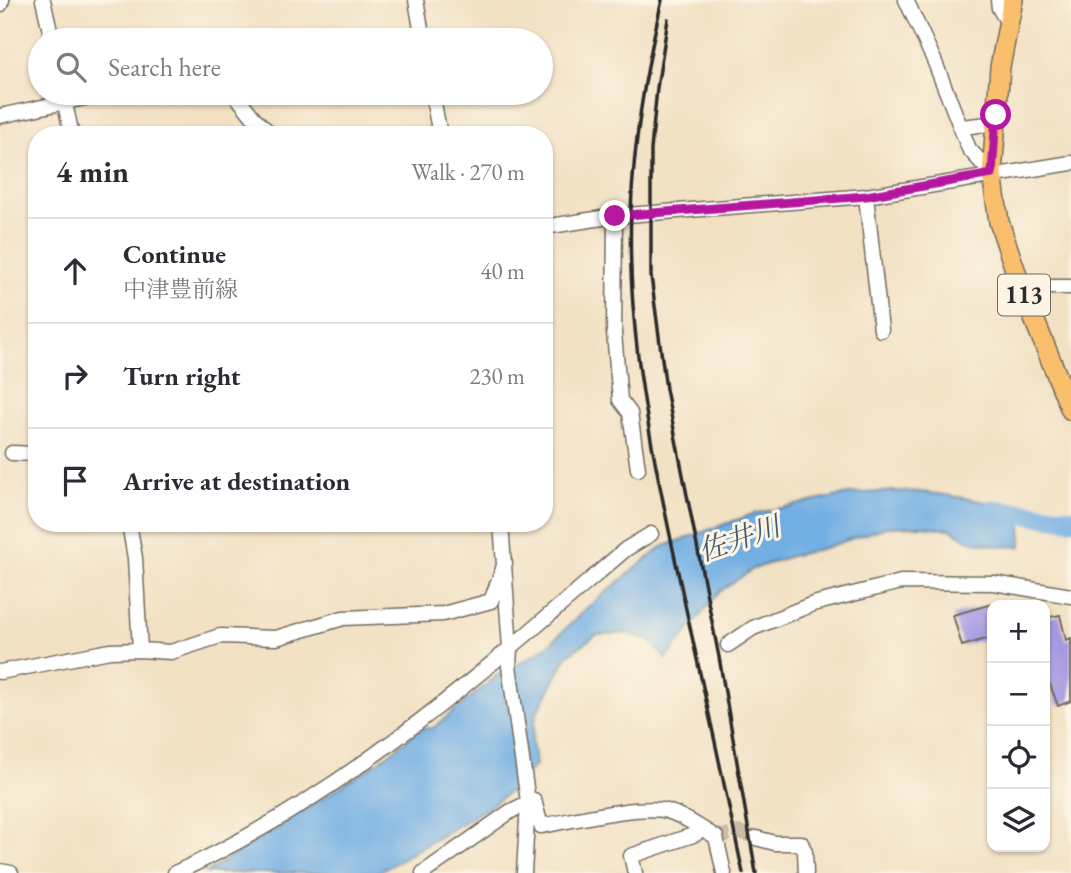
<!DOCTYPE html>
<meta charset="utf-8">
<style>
:root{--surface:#fff;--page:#f2f2f3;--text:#2b2b33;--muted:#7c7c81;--line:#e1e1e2}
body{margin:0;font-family:"EB Garamond","Noto Serif JP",serif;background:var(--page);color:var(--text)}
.controls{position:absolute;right:21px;bottom:21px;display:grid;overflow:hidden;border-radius:14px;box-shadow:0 2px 5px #0004}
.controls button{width:63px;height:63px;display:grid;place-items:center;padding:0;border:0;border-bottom:2px solid var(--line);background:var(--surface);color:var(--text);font:35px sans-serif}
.stop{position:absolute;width:21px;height:21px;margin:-16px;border:5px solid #b5179e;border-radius:50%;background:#fff}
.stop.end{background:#b5179e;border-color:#fff;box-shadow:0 2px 7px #0008}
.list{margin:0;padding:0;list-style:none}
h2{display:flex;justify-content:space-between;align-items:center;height:91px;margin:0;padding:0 28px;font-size:30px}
h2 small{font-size:23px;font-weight:400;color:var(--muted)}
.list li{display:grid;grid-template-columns:46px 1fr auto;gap:21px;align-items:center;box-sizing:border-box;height:105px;padding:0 28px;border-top:2px solid var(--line)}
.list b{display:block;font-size:26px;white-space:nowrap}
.list p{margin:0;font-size:23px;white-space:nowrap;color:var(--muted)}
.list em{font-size:23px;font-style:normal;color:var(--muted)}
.icon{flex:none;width:38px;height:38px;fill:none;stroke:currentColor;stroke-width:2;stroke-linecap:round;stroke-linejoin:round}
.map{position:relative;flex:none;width:1071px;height:873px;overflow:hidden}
.search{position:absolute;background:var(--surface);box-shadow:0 2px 5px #0004;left:28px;top:28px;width:525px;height:77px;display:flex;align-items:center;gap:18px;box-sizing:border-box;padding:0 24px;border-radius:38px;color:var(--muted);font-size:26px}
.panel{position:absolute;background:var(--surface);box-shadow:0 2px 5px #0004;left:28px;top:126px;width:525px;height:406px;border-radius:28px}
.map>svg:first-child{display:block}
</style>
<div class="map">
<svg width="1071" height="873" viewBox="0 0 1071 873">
<rect width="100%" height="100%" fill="#fcf5e5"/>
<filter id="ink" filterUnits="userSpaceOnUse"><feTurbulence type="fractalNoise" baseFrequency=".0143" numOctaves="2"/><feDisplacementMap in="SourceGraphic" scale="14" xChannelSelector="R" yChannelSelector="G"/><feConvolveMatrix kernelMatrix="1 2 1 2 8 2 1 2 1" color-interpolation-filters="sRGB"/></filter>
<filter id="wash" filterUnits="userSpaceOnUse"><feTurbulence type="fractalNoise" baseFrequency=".00686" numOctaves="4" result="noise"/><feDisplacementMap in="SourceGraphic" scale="28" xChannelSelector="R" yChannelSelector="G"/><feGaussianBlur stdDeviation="1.57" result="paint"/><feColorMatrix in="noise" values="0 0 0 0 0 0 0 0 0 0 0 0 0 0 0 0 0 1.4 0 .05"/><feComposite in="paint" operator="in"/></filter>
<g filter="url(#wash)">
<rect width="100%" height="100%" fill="#f2e1c3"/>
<path fill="#71aee3" stroke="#4e6c87" stroke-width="2" d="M 896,491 C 938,491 980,502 1022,508 L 1021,547 L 1000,546 L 970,541 L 950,529 L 921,526 L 886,527 L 824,548 L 791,556 L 753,569 L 718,593 L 666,659 L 649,640 L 626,633 L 596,635 L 567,656 L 536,714 L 532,741 L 535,765 L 515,787 L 492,805 L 378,873 L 206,873 L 377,763 L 423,727 L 432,729 L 499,674 L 528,659 L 550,644 L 588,607 L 662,547 L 753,514 L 849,494 Z"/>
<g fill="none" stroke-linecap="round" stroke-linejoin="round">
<path stroke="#71aee3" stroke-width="21" d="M 993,510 L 1071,519"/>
</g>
<g id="blocks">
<path fill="#a599e2" d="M 992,604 L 992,637 L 962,646 L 953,615 Z
M 1060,615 L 1066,640 L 1071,638 L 1071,701 L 1058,706 L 1045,671 L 1045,618 Z"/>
</g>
</g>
<g filter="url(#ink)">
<use href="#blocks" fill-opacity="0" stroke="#716b60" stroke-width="2"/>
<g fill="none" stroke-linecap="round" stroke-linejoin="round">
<path stroke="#cabda5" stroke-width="14" stroke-dasharray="14 7" stroke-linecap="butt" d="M 716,837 L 740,832 L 756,838"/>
<g stroke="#716b60" stroke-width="17">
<path id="minor" d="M 43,0 L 52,40
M 416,0 L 423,40
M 906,0 L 934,60 L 969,149 L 992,174
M 998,0 L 999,8 L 1008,23
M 0,5 L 2,0
M 234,93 L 254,118 L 271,135
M 432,93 L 440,135
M 63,95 L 72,135
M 0,116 L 108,93
M 961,127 L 988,124 L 996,115
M 866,196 L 881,330
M 615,216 L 614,333 L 620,400 L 630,413 L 638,469
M 544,227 L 615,216 L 866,196 L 1071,163
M 1021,287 L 1071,287
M 12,453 L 37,454
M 129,523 L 135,558 L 140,650 L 171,652 L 220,636 L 276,638 L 343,618 L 443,614 L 491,601 L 505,563
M 501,523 L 510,648 L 509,666 L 528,802 L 524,873
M 728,645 L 753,628 L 813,604 L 901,582 L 994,583 L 1071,596
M 0,672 L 110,651 L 140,650
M 756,838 L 775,843 L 801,843 L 805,852 L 806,873
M 0,871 L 11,873
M 175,873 C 345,796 486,669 626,549 L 651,534
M 423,873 L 511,811 L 534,800 L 541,826 C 571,821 640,804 667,811 C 685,816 700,828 716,837 L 724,873
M 635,873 L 631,856 L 696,834"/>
</g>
<g stroke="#716b60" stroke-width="22">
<path id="major" d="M 1013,0 L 1000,67 L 992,174 L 999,222 L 1021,287 L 1071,410"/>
</g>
<use href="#minor" stroke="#fff" stroke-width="14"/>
<use href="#major" stroke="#f9bf6d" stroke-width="19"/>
<path stroke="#2b2b2b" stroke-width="3.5" d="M 662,0 C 646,68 634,139 631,210 C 626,334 653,457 679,577 C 701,676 722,774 743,873
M 668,19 L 657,88 L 651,150 L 651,276 L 666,389 L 719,657 L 756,873"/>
</g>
</g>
<g fill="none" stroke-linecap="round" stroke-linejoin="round" filter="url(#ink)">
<path stroke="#b5179e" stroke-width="9" d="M 615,216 L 866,196 L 992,174 L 996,115"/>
</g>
<g text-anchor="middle" stroke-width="6" stroke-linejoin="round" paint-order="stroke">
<rect fill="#fcf5e5" stroke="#6a6863" stroke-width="2" x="998" y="274.5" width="52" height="41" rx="5"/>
<g font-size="24" font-weight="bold" fill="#2b2b2b">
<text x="1024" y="303">113</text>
</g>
<g font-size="28" font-style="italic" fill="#44596b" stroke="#fcf5e5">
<text transform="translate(739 538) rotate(-19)" y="10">佐井川</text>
</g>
</g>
</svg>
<div class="controls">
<button>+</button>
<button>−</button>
<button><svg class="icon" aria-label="locate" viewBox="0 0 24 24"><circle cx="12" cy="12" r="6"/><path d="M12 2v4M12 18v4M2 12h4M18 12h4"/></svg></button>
<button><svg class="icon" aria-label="layers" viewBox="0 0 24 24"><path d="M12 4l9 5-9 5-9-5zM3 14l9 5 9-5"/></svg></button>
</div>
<div class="stop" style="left:996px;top:115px"></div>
<div class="stop end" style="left:615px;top:216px"></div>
<div class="search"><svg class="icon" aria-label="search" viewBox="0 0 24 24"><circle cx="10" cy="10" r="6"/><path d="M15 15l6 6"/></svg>Search here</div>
<section class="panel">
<h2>4 min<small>Walk · 270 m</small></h2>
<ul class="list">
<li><svg class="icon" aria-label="ahead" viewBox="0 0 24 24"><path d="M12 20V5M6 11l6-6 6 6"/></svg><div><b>Continue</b><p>中津豊前線</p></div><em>40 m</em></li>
<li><svg class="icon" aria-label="right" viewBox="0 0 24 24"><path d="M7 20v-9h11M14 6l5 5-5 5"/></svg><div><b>Turn right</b></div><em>230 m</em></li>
<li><svg class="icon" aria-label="arrive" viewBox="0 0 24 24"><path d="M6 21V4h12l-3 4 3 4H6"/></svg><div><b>Arrive at destination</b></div></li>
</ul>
</section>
</div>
